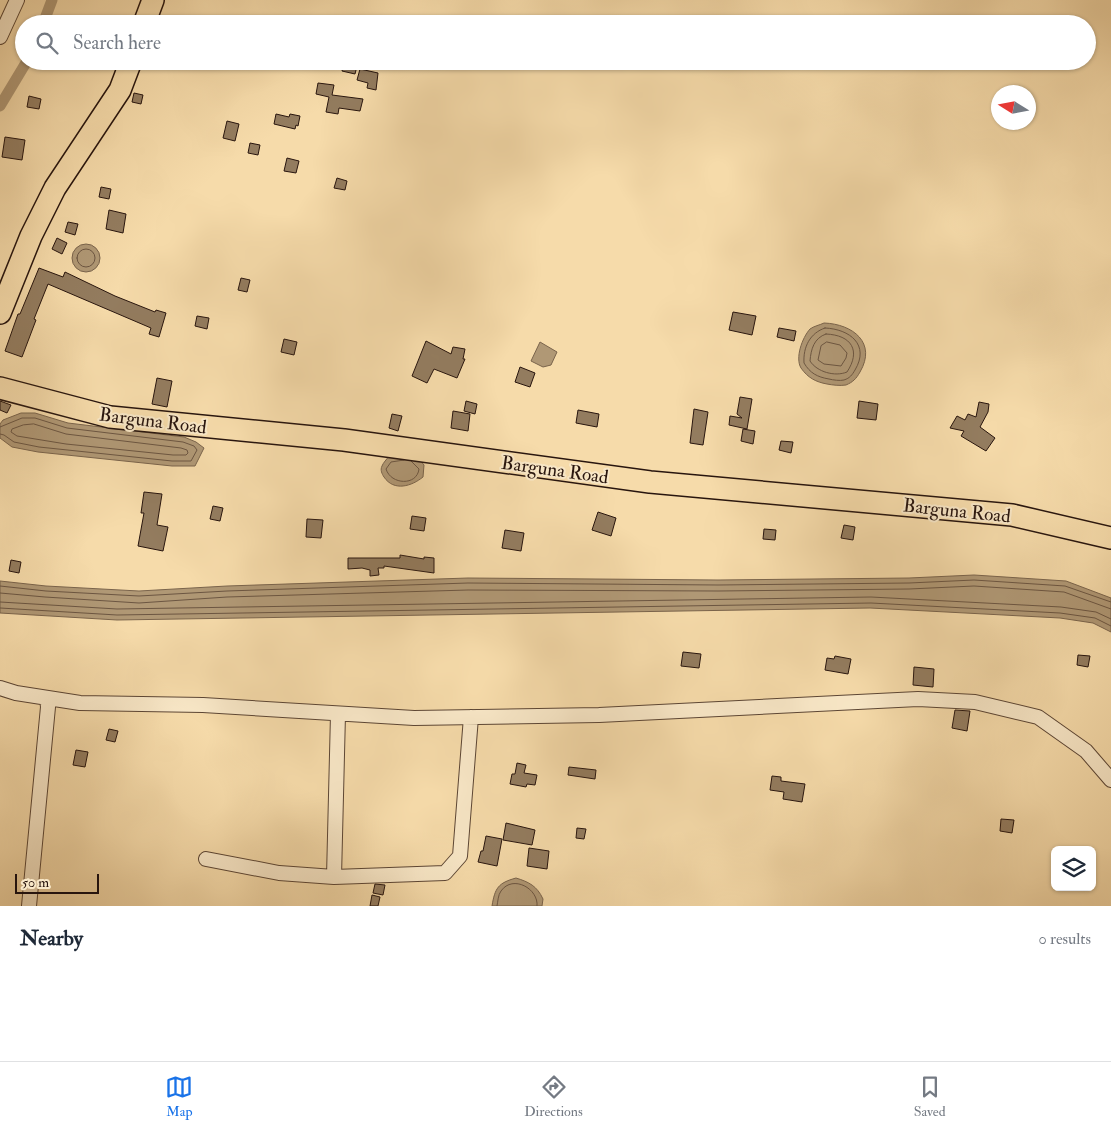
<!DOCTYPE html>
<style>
:root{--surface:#fff;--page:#f6f6f7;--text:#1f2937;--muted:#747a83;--line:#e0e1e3;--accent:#1a73e8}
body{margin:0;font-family:"IM FELL Double Pica",serif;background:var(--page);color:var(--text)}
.controls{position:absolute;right:15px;bottom:15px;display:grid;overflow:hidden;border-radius:8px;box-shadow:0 1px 4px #0004}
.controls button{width:45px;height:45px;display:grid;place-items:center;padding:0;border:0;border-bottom:1px solid var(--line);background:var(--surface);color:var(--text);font:25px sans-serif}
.compass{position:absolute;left:991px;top:85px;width:45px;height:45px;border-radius:50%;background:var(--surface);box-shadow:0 1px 4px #0004;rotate:281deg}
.scale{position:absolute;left:15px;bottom:12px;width:84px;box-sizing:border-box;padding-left:5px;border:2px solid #28150e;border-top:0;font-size:14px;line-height:18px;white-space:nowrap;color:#28150e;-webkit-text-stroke:4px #f9e8c8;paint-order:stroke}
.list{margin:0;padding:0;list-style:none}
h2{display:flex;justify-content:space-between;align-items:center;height:65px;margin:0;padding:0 20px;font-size:21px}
h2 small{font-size:16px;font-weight:400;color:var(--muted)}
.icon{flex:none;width:28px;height:28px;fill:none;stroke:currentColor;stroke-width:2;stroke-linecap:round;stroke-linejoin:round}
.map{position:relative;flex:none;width:1111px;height:906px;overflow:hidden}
.search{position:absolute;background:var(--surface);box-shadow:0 1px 4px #0004;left:15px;right:15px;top:15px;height:55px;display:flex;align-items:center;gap:12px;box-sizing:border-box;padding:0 18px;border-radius:28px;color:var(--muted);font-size:19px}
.sheet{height:155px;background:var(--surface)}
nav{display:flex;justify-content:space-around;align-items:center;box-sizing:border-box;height:70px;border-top:1px solid var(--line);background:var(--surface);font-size:14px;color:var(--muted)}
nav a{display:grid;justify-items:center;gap:2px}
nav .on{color:var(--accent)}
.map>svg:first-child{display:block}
</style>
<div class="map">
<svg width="1111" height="906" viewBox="0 0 1111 906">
<rect width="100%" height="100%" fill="#f6dbaa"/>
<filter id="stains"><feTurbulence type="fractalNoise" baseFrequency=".004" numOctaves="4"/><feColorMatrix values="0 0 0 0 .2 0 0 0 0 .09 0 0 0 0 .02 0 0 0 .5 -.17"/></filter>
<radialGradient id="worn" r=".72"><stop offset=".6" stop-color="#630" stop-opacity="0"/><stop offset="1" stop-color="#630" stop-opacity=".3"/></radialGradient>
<path fill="#b09875" stroke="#7a644c" d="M72 258a14 14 0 1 1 28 0a14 14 0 1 1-28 0Z
M 824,323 C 853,324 877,343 860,372 C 856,379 853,382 846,385 C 840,386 832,385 827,384 C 816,382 808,378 801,368 C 795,358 802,338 810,329 C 814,326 820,325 824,323 Z
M 540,342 L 557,352 L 551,365 L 543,367 L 531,361 Z
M 21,413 L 35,413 L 68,423 L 184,437 L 196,442 L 204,448 L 195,466 L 172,466 L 38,452 L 12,447 L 0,438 L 0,424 L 3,420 Z
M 389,456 L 420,460 L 424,465 L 423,477 C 412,486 394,492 384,477 C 382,474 380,470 382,466 C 383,463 387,459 389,456 Z
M 974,575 L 1066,581 L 1111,598 L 1111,632 L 1093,623 L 1060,618 L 870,608 L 117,620 L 0,613 L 0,581 L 46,586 L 139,591 L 227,586 L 468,578 L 718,580 L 909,578 Z
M 516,878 C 529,882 537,886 543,899 L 542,906 L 492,906 C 495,888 498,883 516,878 Z"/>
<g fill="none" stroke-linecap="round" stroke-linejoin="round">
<path stroke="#6c5642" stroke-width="1" d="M77 258a9 9 0 1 1 18 0a9 9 0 1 1-18 0Z
M 825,328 C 850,329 870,345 855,370 C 852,375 850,378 844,380 C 840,381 833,380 829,379 C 817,377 810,373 804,363 C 803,347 810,333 825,328 Z
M 826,334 C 852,335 861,351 847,372 C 835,377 817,372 810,361 C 811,349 814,338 826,334 Z
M 827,342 L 840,345 L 847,353 L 846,358 L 841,366 L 824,364 L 818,360 L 821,346 Z
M 34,424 L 66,434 L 181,448 L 187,450 L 188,453 L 186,455 L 173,455 L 66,444 L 17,436 L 11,432 L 12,429 L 23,425 Z
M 0,427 L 22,418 L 35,418 L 67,428 L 183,442 L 194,446 L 197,450 L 191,461 L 172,461 L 39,447 L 14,442 L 4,435 L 0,434
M 404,460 L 391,462 L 386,469 C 391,485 417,486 419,469 L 411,461
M 0,586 L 46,591 L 139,596 L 227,591 L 468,583 L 718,585 L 909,583 L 974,580 L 1065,586 L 1111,602
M 0,593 L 45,597 L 139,603 L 227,597 L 468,590 L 718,591 L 909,589 L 974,586 L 1064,592 L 1111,609
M 0,602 L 117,609 L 871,597 L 1061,607 L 1096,612 L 1111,619
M 0,608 L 117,615 L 871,603 L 1060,613 L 1095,618 L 1111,626
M 497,906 C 498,901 498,895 501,891 C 513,874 539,889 537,906"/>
<path stroke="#b09875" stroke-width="11" d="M 43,24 L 52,0
M 0,106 L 27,61"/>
</g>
<path fill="#937c5f" stroke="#28150e" d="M 344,63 L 357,66 L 355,74 L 342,71 Z
M 360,69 L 378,73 L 376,90 L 367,88 L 368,83 L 357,80 Z
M 318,83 L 334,85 L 332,95 L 363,99 L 360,111 L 339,108 L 338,114 L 326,112 L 329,97 L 316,94 Z
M 134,93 L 143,95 L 141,104 L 132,102 Z
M 29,96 L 41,99 L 39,109 L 27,107 Z
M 276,114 L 289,117 L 290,114 L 300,116 L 298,126 L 296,125 L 295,129 L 274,124 Z
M 227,121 L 239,124 L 235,141 L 223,138 Z
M 5,137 L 25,140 L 22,160 L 2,157 Z
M 250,143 L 260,145 L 258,155 L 248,153 Z
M 287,158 L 299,161 L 296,173 L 284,171 Z
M 337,178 L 347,181 L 345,190 L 334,188 Z
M 101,187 L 111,189 L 109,199 L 99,197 Z
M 109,210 L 126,214 L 123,233 L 106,229 Z
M 68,222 L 78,224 L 75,235 L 65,232 Z
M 57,238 L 67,243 L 62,254 L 52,249 Z
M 39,268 L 63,277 L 65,272 L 115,296 L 155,312 L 156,310 L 166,313 L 159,337 L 149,334 L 151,328 L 48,284 L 34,319 L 36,320 L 22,357 L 5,351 L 18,314 L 20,314 Z
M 241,278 L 250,280 L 247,292 L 238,290 Z
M 733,312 L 756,316 L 752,335 L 729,330 Z
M 197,316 L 209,318 L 207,329 L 195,326 Z
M 779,328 L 796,331 L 794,341 L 777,337 Z
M 284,339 L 297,342 L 294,355 L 281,352 Z
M 426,341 L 451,354 L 453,347 L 465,349 L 463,359 L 465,359 L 457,378 L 434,369 L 427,383 L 412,376 Z
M 520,367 L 535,373 L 530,387 L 515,382 Z
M 157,378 L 172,381 L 167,407 L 152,404 Z
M 740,397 L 752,399 L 747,429 L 729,425 L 730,416 L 742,418 L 737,414 Z
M 0,401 L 11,405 L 7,413 L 0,410 Z
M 466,401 L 477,404 L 475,414 L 464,411 Z
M 859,401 L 878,404 L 876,420 L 857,418 Z
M 979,402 L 989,404 L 988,412 L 980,427 L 995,438 L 986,451 L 961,436 L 964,431 L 950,428 L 957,416 L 965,420 L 968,414 L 976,417 Z
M 694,409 L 708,412 L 703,445 L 690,443 Z
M 578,410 L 599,414 L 597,427 L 576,423 Z
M 453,411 L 470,414 L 468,431 L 451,428 Z
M 392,414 L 402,416 L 398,431 L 389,428 Z
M 743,429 L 755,431 L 753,444 L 741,441 Z
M 781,441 L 793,442 L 791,453 L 779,450 Z
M 144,492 L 162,494 L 157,525 L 168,527 L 163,551 L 138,546 L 144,513 L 141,513 Z
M 213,506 L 223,508 L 220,521 L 210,519 Z
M 598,512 L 616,518 L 611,536 L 592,530 Z
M 412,516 L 426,518 L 424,531 L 410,529 Z
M 307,519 L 323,520 L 321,538 L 306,537 Z
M 844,525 L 855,527 L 853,540 L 841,538 Z
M 764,529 L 776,530 L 775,540 L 763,539 Z
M 505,530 L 524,533 L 521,551 L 502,548 Z
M 400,555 L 424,559 L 424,557 L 434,558 L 434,573 L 384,566 L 384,568 L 378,568 L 379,575 L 370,576 L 370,570 L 362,568 L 348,569 L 348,558 L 400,558 Z
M 11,560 L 21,562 L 19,573 L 9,571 Z
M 683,652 L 701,654 L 699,668 L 681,666 Z
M 1078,655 L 1090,656 L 1088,667 L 1077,665 Z
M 835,656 L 851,659 L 848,674 L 825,670 L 827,658 L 834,659 Z
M 914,667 L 934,669 L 933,687 L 913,685 Z
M 955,710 L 970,711 L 967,731 L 952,728 Z
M 109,729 L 118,731 L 115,742 L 106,740 Z
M 76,750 L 88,752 L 85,767 L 73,765 Z
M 517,763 L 526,765 L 524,773 L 537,775 L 535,785 L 527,784 L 526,787 L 510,784 L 512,774 L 515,774 Z
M 569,767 L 596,770 L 595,779 L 568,775 Z
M 772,776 L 781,777 L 781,781 L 805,784 L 802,802 L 783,799 L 784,792 L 770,790 Z
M 1001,819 L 1014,820 L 1012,833 L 1000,831 Z
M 506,823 L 535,830 L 532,845 L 503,840 Z
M 577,828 L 586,829 L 584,839 L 576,838 Z
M 486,836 L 502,839 L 497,866 L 478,862 L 481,851 L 483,851 Z
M 529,848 L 549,851 L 547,869 L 527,866 Z
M 375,884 L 385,885 L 383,895 L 373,893 Z
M 372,895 L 380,897 L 378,906 L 370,906 Z"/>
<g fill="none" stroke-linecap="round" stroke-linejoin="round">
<g stroke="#5c4635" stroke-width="16">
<path id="street" d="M 0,37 L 17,0
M 0,688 L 16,693 L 80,703 L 203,705 L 414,718 L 599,715 L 918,699 L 975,702 L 1038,717 L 1086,751 L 1111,780
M 206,859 L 279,873 L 334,877 L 445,873 L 460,856 L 471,717
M 334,877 L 338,714
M 29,906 L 48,707 L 47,698"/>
</g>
<g stroke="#28150e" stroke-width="24">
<path id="primary" d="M 144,24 L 153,0
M 0,313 L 31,236 L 55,188 L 120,90 L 131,61
M 0,388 L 110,417 L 344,440 L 650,482 L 1012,515 L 1111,538"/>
</g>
<use href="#street" stroke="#f9e8c8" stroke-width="14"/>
<use href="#primary" stroke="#f6dbaa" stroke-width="21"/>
</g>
<g text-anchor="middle" stroke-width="4" stroke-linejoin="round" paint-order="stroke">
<g font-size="19" fill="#28150e" stroke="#f9e8c8">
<text transform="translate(153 420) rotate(7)" y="7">Barguna Road</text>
<text transform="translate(555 469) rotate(8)" y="7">Barguna Road</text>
<text transform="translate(957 510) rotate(6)" y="7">Barguna Road</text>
</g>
</g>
<rect width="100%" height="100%" filter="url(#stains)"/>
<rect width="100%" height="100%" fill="url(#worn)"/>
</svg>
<div class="controls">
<button><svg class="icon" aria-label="layers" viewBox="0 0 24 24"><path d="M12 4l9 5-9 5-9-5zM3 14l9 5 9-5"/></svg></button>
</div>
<svg class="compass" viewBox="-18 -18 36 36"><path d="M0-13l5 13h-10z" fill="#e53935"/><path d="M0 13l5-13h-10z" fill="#747a83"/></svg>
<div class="scale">50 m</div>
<div class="search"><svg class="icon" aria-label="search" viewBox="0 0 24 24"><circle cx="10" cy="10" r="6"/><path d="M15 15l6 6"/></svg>Search here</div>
</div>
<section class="sheet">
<h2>Nearby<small>0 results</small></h2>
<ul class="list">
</ul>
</section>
<nav>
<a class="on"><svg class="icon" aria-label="map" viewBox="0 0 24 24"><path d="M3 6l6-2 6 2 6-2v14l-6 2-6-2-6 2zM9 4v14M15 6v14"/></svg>Map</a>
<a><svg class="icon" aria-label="directions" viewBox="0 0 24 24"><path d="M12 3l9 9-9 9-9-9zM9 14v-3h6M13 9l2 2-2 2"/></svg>Directions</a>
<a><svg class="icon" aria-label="saved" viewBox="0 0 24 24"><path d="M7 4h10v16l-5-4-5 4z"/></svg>Saved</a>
</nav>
